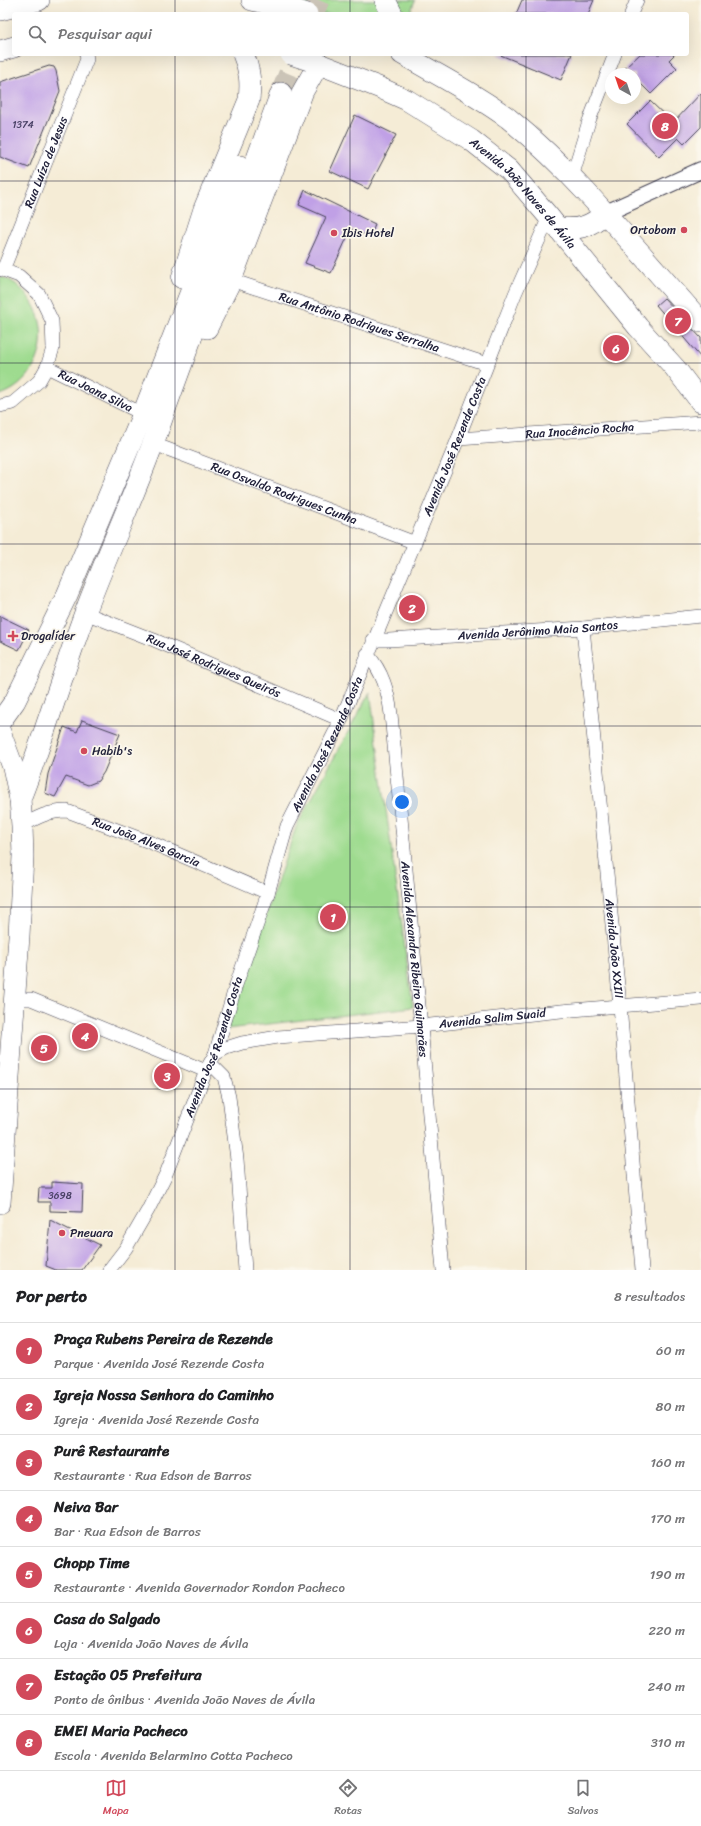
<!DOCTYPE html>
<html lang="pt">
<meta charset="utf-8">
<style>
:root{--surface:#fff;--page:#f6f6f6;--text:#202124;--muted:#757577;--line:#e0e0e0;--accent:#d1495b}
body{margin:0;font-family:Sriracha,sans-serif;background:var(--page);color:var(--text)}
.compass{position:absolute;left:605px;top:68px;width:36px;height:36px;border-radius:50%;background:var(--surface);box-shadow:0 4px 16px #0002;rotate:320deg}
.you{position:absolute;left:402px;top:802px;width:14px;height:14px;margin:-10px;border:3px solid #fff;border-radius:50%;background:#1a73e8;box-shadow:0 0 0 6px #1a73e833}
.badge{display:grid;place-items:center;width:26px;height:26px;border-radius:50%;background:var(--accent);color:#fff;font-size:13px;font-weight:700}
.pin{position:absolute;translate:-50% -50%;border:2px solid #fff;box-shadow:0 1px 4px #0006}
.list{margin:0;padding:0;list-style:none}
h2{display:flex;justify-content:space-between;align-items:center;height:52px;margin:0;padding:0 16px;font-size:17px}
h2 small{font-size:13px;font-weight:400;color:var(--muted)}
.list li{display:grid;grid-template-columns:26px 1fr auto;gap:12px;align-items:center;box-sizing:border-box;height:56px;padding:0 16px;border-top:1px solid var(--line)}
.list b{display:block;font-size:15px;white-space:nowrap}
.list p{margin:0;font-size:13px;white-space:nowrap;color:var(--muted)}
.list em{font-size:13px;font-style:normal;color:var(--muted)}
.icon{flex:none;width:22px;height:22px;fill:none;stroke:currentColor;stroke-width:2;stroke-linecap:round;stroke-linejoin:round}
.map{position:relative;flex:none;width:701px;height:1270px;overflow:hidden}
.search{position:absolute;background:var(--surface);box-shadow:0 4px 16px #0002;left:12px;right:12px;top:12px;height:44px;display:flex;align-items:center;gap:10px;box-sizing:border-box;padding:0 14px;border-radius:4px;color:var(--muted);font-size:15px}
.sheet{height:500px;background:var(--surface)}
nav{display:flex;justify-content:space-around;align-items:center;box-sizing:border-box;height:56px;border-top:1px solid var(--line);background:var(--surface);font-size:11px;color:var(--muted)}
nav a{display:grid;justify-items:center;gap:2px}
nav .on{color:var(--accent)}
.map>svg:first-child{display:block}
</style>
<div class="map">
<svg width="701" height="1270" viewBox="0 0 701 1270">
<rect width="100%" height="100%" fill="#fbf7ec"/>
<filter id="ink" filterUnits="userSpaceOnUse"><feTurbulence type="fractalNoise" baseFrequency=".025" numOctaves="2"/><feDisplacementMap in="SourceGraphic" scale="8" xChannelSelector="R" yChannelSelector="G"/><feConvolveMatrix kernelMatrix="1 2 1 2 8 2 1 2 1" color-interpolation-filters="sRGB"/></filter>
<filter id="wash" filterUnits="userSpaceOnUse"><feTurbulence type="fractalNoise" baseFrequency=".012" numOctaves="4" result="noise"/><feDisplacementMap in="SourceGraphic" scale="16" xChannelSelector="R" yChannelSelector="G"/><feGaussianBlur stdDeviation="0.9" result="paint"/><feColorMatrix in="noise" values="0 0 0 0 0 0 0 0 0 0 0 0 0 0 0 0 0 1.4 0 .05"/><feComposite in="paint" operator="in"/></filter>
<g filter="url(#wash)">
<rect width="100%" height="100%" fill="#f5ecd6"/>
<path fill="#9edb8f" stroke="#607e65" d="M 276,0 L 415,0 L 410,14 L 314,14 Z
M 0,277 C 12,279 22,288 29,298 C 54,331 40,382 0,395 Z
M 370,692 L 413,1007 L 227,1029 L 296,827 Z"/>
<g id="blocks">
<path fill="#c0a0e6" d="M 522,0 L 594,0 L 588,14 L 516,14 Z
M 498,54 L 572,54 L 561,80 Z
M 640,54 L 675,54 L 669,60 L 677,68 L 651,94 L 635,78 L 635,74 L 631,74 L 625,68 Z
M 49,66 L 54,67 L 56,71 L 60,91 L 29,168 L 0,157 L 0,82 Z
M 701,93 L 701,127 L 684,144 L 678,138 L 659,157 L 627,124 L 650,101 L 673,123 Z
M 355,115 L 396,135 L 368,189 L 330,171 Z
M 305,190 L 375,224 L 371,237 L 351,229 L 331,273 L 305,263 L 326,217 L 299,205 Z
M 664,298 L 701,338 L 701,358 L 656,305 Z
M 0,616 L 29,630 L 19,650 L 0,641 Z
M 82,720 L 120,734 L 104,772 L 98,781 L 88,785 L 66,777 L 55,797 L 45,793 L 48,774 L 64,727 L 77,732 Z
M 52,1182 L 83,1184 L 82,1212 L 50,1211 L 50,1202 L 38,1202 L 39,1188 L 52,1188 Z
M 50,1220 L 100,1245 L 82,1270 L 56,1270 L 46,1266 Z"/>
</g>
</g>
<g filter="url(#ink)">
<use href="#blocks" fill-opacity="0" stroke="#424052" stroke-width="1"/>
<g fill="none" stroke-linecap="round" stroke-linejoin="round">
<path stroke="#cbc4b7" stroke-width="21" stroke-dasharray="21 10" stroke-linecap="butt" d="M 313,14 L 319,0
M 281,93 L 297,54"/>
<g stroke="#424052" stroke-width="14">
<g id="minor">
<path d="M 631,14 L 637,0"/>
<path d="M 572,177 L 589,121 L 615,54"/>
<path d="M 0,269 L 19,276 L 39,294 L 52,321 L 53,348 L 47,367 L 39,381 L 13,403 L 0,406"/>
<path id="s1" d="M 3,270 L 87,59 L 86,54"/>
<path id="s2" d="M 231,280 L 487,364"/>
<path id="s3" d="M 47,367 L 143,414"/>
<path id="s4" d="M 458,439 L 701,422"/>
<path id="s5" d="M 154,444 L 413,542"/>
<path id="s6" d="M 85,613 L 154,640 L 341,720"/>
<path id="s7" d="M 583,628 L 620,1006 L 642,1270"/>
<path id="s8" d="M 373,640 L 389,640 L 583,628 L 701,616"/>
<path id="s9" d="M 367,654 C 383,672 388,691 391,714 L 421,1026 L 443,1270"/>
<path id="s10" d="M 22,826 C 37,817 49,811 67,811 L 152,843 L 268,893"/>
<path d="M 14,999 L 31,999 L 206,1071"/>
<path id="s11" d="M 215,1054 L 226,1048 L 242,1043 L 278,1037 L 421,1026 L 561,1011 L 701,999"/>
<path d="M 210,1063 L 224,1077 L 229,1097 L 237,1159 L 245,1270"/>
<path id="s12" d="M 109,1270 L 126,1248 L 148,1210 L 166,1174 L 206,1071 L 215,1054 L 236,985 L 268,893 L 287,826 L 341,720 L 458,439 L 515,294 L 549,217"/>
</g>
</g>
<g stroke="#424052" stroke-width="18">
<path id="tertiary" d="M 606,213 L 701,170"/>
</g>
<g stroke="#424052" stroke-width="22">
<g id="primary">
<path d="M 252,0 L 295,10"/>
<path d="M 385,0 L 392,14"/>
<path d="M 0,10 L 39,0"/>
<path d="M 0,51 L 14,47"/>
<path d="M 402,54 C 438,75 474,93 508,118 C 536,141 562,166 587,193 C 626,236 663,279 701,322"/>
<path id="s13" d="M 309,60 L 378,87 L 407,100 L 471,140 L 509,170 L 549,217 L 638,327 L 675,368 L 701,402"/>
<path d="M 558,228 C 580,230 589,227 606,213"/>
<path d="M 182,278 L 204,209 L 249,100 C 251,83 250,70 243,54"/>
<path d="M 207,328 L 231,280 L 303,91 L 319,63"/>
<path d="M 0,722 L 15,701 L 67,595 L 143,414 L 240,166"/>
<path d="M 0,732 L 13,767 L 20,799 L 22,826 L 23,856 L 19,936 L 0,1203"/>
<path d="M 20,799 C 44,738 62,674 85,613 C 111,544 143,477 166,407 L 281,93"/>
</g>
</g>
<use href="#minor" stroke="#fff" stroke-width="13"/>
<use href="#tertiary" stroke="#fff" stroke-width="16"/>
<use href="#primary" stroke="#fff" stroke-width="21"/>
<g stroke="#424052" stroke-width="22" stroke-linecap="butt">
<path id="primary-bridge" d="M 295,10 L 307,14
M 291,54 L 309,60"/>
</g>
<use href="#primary-bridge" stroke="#fff" stroke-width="21"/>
</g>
</g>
<path fill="none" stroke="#22223b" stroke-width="1" stroke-opacity="0.55" d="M 175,0 L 175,14M 350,0 L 350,14M 526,0 L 526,14M 175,54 L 175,1270M 350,54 L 350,1270M 526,54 L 526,1270M 0,181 L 701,181M 0,363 L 701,363M 0,544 L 701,544M 0,726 L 701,726M 0,907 L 701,907M 0,1089 L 701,1089"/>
<g fill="#d1495b" stroke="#fbf7ec" stroke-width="1.5">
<circle cx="684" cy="230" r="4"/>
<circle cx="334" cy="233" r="4"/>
<path d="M11 630h4v4h4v4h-4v4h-4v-4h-4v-4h4z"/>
<circle cx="84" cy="751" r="4"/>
<circle cx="62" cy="1233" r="4"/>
</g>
<g text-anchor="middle" stroke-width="3.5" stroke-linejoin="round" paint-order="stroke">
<g font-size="10" fill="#4a4266">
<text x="23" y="128">1374</text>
<text x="60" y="1199">3698</text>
</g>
<g font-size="12" fill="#22223b" stroke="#fbf7ec">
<text dy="4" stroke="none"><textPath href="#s1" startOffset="116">Rua Luíza de Jesus</textPath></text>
<text dy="4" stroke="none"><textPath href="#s13" startOffset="256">Avenida João Naves de Ávila</textPath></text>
<text dy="4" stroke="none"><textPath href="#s2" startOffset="135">Rua Antônio Rodrigues Serralha</textPath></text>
<text dy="4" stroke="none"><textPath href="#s3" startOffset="54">Rua Joana Silva</textPath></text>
<text dy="4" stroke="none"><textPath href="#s4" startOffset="122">Rua Inocêncio Rocha</textPath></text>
<text dy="4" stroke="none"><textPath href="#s12" startOffset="896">Avenida José Rezende Costa</textPath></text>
<text dy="4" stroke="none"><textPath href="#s5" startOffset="139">Rua Osvaldo Rodrigues Cunha</textPath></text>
<text dy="4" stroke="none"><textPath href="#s8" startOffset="165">Avenida Jerônimo Maia Santos</textPath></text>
<text dy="4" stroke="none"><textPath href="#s6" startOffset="139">Rua José Rodrigues Queirós</textPath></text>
<text dy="4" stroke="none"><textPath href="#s12" startOffset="572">Avenida José Rezende Costa</textPath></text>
<text dy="4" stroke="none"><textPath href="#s10" startOffset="133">Rua João Alves Garcia</textPath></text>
<text dy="4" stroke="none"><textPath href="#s7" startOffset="322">Avenida João XXIII</textPath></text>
<text dy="4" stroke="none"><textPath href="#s9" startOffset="312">Avenida Alexandre Ribeiro Guimarães</textPath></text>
<text dy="4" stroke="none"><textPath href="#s11" startOffset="281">Avenida Salim Suaid</textPath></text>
<text dy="4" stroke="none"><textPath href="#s12" startOffset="248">Avenida José Rezende Costa</textPath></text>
</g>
<g font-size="12" fill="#22223b" stroke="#fbf7ec" text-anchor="start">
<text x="676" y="234" text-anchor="end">Ortobom</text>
<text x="342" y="237">Ibis Hotel</text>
<text x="21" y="640">Drogalíder</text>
<text x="92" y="755">Habib's</text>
<text x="70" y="1237">Pneuara</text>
</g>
</g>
</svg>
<svg class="compass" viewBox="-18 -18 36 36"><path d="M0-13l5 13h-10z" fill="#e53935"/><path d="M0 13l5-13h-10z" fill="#757577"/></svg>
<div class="you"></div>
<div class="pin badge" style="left:333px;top:917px">1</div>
<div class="pin badge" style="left:412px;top:608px">2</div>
<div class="pin badge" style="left:167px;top:1076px">3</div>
<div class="pin badge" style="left:85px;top:1036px">4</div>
<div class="pin badge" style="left:44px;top:1048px">5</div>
<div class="pin badge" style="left:616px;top:348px">6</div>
<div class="pin badge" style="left:678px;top:321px">7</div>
<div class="pin badge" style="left:665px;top:126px">8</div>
<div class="search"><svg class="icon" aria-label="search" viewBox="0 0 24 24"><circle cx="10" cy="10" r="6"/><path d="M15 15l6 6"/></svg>Pesquisar aqui</div>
</div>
<section class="sheet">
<h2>Por perto<small>8 resultados</small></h2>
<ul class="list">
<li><span class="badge">1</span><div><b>Praça Rubens Pereira de Rezende</b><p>Parque · Avenida José Rezende Costa</p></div><em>60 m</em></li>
<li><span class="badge">2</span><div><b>Igreja Nossa Senhora do Caminho</b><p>Igreja · Avenida José Rezende Costa</p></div><em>80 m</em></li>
<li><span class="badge">3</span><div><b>Purê Restaurante</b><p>Restaurante · Rua Edson de Barros</p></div><em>160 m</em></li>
<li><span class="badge">4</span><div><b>Neiva Bar</b><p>Bar · Rua Edson de Barros</p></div><em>170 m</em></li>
<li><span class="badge">5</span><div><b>Chopp Time</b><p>Restaurante · Avenida Governador Rondon Pacheco</p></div><em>190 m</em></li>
<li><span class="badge">6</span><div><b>Casa do Salgado</b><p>Loja · Avenida João Naves de Ávila</p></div><em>220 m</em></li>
<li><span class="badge">7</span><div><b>Estação 05 Prefeitura</b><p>Ponto de ônibus · Avenida João Naves de Ávila</p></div><em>240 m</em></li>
<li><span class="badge">8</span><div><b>EMEI Maria Pacheco</b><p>Escola · Avenida Belarmino Cotta Pacheco</p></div><em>310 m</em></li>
</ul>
</section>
<nav>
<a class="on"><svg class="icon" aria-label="map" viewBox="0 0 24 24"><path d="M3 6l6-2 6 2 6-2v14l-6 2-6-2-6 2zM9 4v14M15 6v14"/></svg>Mapa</a>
<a><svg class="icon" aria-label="directions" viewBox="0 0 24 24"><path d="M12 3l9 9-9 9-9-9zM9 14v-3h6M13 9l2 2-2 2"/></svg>Rotas</a>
<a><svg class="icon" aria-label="saved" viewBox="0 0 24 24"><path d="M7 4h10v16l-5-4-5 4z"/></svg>Salvos</a>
</nav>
